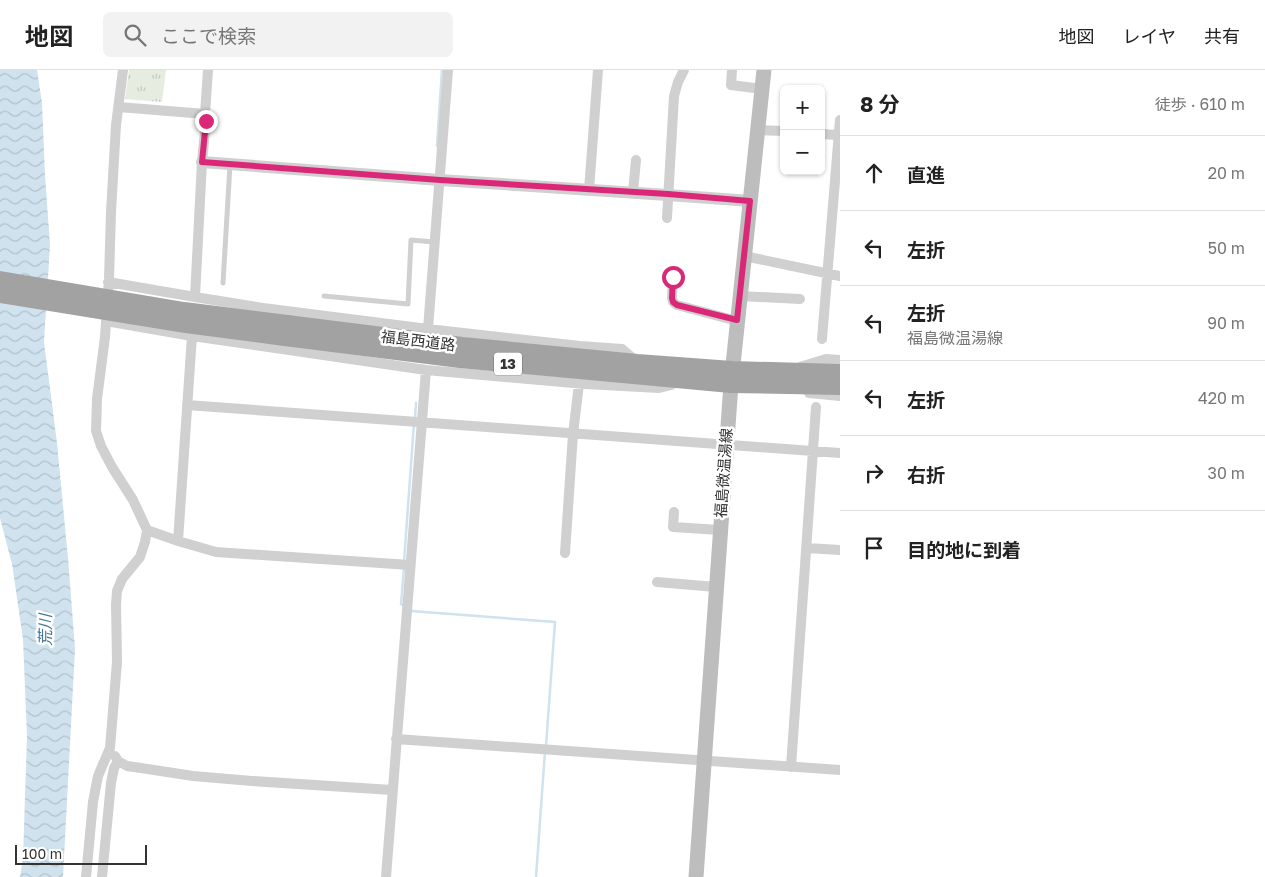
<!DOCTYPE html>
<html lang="ja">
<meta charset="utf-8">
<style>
:root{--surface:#fff;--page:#f2f2f2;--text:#222;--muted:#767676;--line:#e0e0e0}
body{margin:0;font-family:"Golos Text","Noto Sans JP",sans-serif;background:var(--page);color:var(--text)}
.controls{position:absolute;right:15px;top:15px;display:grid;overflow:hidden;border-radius:8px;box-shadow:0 1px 4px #0004}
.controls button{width:45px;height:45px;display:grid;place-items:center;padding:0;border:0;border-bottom:1px solid var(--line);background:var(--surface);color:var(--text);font:25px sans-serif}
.scale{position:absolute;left:15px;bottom:12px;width:132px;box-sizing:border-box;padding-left:5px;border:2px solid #333;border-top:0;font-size:14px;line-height:18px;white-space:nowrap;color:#333;-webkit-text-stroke:4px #fff;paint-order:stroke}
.stop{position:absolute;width:15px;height:15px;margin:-11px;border:4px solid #db2777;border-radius:50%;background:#fff}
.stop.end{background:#db2777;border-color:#fff;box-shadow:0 1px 5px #0008}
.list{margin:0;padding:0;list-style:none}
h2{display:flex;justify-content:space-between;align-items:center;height:65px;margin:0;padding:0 20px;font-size:21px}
h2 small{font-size:16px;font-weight:400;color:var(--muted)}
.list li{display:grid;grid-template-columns:32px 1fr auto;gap:15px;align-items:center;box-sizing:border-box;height:75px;padding:0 20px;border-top:1px solid var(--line)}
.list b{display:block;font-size:19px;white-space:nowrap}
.list p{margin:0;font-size:16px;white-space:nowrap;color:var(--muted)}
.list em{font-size:16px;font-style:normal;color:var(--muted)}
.icon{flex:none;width:28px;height:28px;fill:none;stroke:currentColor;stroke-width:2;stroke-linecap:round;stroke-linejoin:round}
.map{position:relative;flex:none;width:840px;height:807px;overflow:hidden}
header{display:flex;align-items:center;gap:30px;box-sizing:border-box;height:70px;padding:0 25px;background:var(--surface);border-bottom:1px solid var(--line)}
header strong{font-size:24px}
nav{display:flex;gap:28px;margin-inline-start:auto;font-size:18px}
.search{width:350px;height:45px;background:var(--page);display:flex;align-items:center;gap:12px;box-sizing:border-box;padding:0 18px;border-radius:8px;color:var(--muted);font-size:19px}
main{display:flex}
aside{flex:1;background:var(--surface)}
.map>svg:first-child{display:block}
</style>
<header>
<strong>地図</strong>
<div class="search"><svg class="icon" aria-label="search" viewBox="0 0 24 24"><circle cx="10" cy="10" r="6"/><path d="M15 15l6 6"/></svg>ここで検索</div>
<nav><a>地図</a><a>レイヤ</a><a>共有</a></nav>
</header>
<main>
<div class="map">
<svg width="840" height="807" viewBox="0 0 840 807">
<defs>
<pattern id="park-tufts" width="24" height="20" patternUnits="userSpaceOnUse" patternTransform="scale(1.25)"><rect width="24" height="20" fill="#e6ecdf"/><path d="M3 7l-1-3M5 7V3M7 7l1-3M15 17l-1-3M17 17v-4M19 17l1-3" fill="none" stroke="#c6cbc0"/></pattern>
<pattern id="water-waves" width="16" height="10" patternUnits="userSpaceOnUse" patternTransform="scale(1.25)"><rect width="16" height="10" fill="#cfe2ee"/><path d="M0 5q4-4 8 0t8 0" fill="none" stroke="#b2c2cd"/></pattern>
</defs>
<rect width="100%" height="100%" fill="#fff"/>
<path fill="url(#park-tufts)" d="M 129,0 L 166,0 L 162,32 L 125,29 Z"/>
<path fill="url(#water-waves)" d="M 0,0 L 37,0 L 42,33 L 45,105 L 50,175 L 44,272 L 57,373 L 68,488 L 75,579 L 63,807 L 20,807 L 23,788 L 27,667 L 23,569 L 12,494 L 0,448 Z"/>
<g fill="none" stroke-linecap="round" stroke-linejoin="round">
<path stroke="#cfe2ee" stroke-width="2.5" d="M 437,76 L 442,0
M 415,348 L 416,333
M 404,492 L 414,353
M 404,498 L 401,534 L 404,536
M 411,541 L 555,552 L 546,676
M 536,807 L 545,681"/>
<path stroke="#d0d0d0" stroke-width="5" d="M 223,213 L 230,95
M 324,226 L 408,234 L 411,170 L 434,172"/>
<path stroke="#d0d0d0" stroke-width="10" d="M 732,0 L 731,15 L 762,19
M 119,37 L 205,44 L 206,51 L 202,92 L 195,227
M 205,44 L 208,0
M 758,60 L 784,61
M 821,64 L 838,65
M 589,120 L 598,0
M 633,122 L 636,90
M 667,148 L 674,26 L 678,12 L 684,0
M 744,186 L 840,206
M 673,207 L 672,228 L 673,232 L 677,235 L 737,251
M 108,212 L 195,227 L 263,238 L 428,259 L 580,276 L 622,279 L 636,291
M 740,226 L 800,229
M 106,251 L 192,266 L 426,300 L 585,314 L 659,318 L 671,315 L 676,311
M 428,259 L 448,0
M 822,269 L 840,50
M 800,297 L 826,289 L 840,290
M 809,323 L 840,326
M 187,335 L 840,383
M 674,442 L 673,457 L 720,460
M 147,460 L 178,471 L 192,266
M 178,471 L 216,482 L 410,495
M 807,478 L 840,480
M 565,483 L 573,364 L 579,314
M 657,512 L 716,517
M 396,669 L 840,700
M 118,691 L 127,696 L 141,698 L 193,706 L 252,711 L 392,720
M 791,697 L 816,337
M 86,807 L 93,732 L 98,706 L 110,678 L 117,592 L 116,535 L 117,521 L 122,509 L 140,487 L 145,472 L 147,460 L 133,430 L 112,397 L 101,376 L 96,361 L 97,329 L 105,267 L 109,209 L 111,142 L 116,55 L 123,0
M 102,807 L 111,713 L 114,698 L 118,691 L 115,686
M 386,807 L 426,300"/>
<path stroke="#d0d0d0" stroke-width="12" d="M 202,92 L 440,110 L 668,125 L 751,131"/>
<path stroke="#bdbdbd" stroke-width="15" d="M 696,807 L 731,314 L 764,0"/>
<path stroke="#a2a2a2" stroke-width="18" d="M 287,254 L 462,276 L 637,293 L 732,300 L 840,303
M 285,267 L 460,289 L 731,314 L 840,316"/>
<path stroke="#a2a2a2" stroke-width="18" d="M 0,210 L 184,241 L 287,254
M 0,224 L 186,254 L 285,267"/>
</g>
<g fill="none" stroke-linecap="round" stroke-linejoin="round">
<path stroke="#db2777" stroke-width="6" d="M 206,51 L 202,92 L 440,110 L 668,124 L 750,131 L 737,250 L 677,235 L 673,232 L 672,228 L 673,207"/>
</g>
<g text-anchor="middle" stroke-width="5" stroke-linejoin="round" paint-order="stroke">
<rect fill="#fff" stroke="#707070" stroke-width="1" x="494" y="282.5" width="28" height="23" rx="4"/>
<g font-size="14" font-weight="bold" fill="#333">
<text x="508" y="299">13</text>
</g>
<g font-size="15" fill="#333" stroke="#fff">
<text transform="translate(418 271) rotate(7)" y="5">福島西道路</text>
<text transform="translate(724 403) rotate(-86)" y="5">福島微温湯線</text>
</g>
<g font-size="16" font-style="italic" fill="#3f7597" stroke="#fff">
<text transform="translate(45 560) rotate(-90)" y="6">荒川</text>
</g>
</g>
</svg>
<div class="controls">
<button>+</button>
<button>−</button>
</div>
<div class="scale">100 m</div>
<div class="stop" style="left:673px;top:207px"></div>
<div class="stop end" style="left:206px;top:51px"></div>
</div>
<aside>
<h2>8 分<small>徒歩 · 610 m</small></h2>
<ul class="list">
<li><svg class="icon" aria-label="ahead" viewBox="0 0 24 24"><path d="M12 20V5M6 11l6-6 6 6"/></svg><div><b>直進</b></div><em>20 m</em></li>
<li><svg class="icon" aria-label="left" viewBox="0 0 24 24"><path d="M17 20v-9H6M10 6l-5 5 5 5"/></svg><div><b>左折</b></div><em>50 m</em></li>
<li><svg class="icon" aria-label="left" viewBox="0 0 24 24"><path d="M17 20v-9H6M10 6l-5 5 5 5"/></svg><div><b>左折</b><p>福島微温湯線</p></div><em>90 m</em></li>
<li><svg class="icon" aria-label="left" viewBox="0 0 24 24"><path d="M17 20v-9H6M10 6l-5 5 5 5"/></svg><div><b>左折</b></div><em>420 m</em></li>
<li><svg class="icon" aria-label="right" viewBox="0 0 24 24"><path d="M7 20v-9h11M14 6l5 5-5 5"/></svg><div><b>右折</b></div><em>30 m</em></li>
<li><svg class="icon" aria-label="arrive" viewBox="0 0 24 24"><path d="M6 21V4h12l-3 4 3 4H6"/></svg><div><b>目的地に到着</b></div></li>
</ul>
</aside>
</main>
